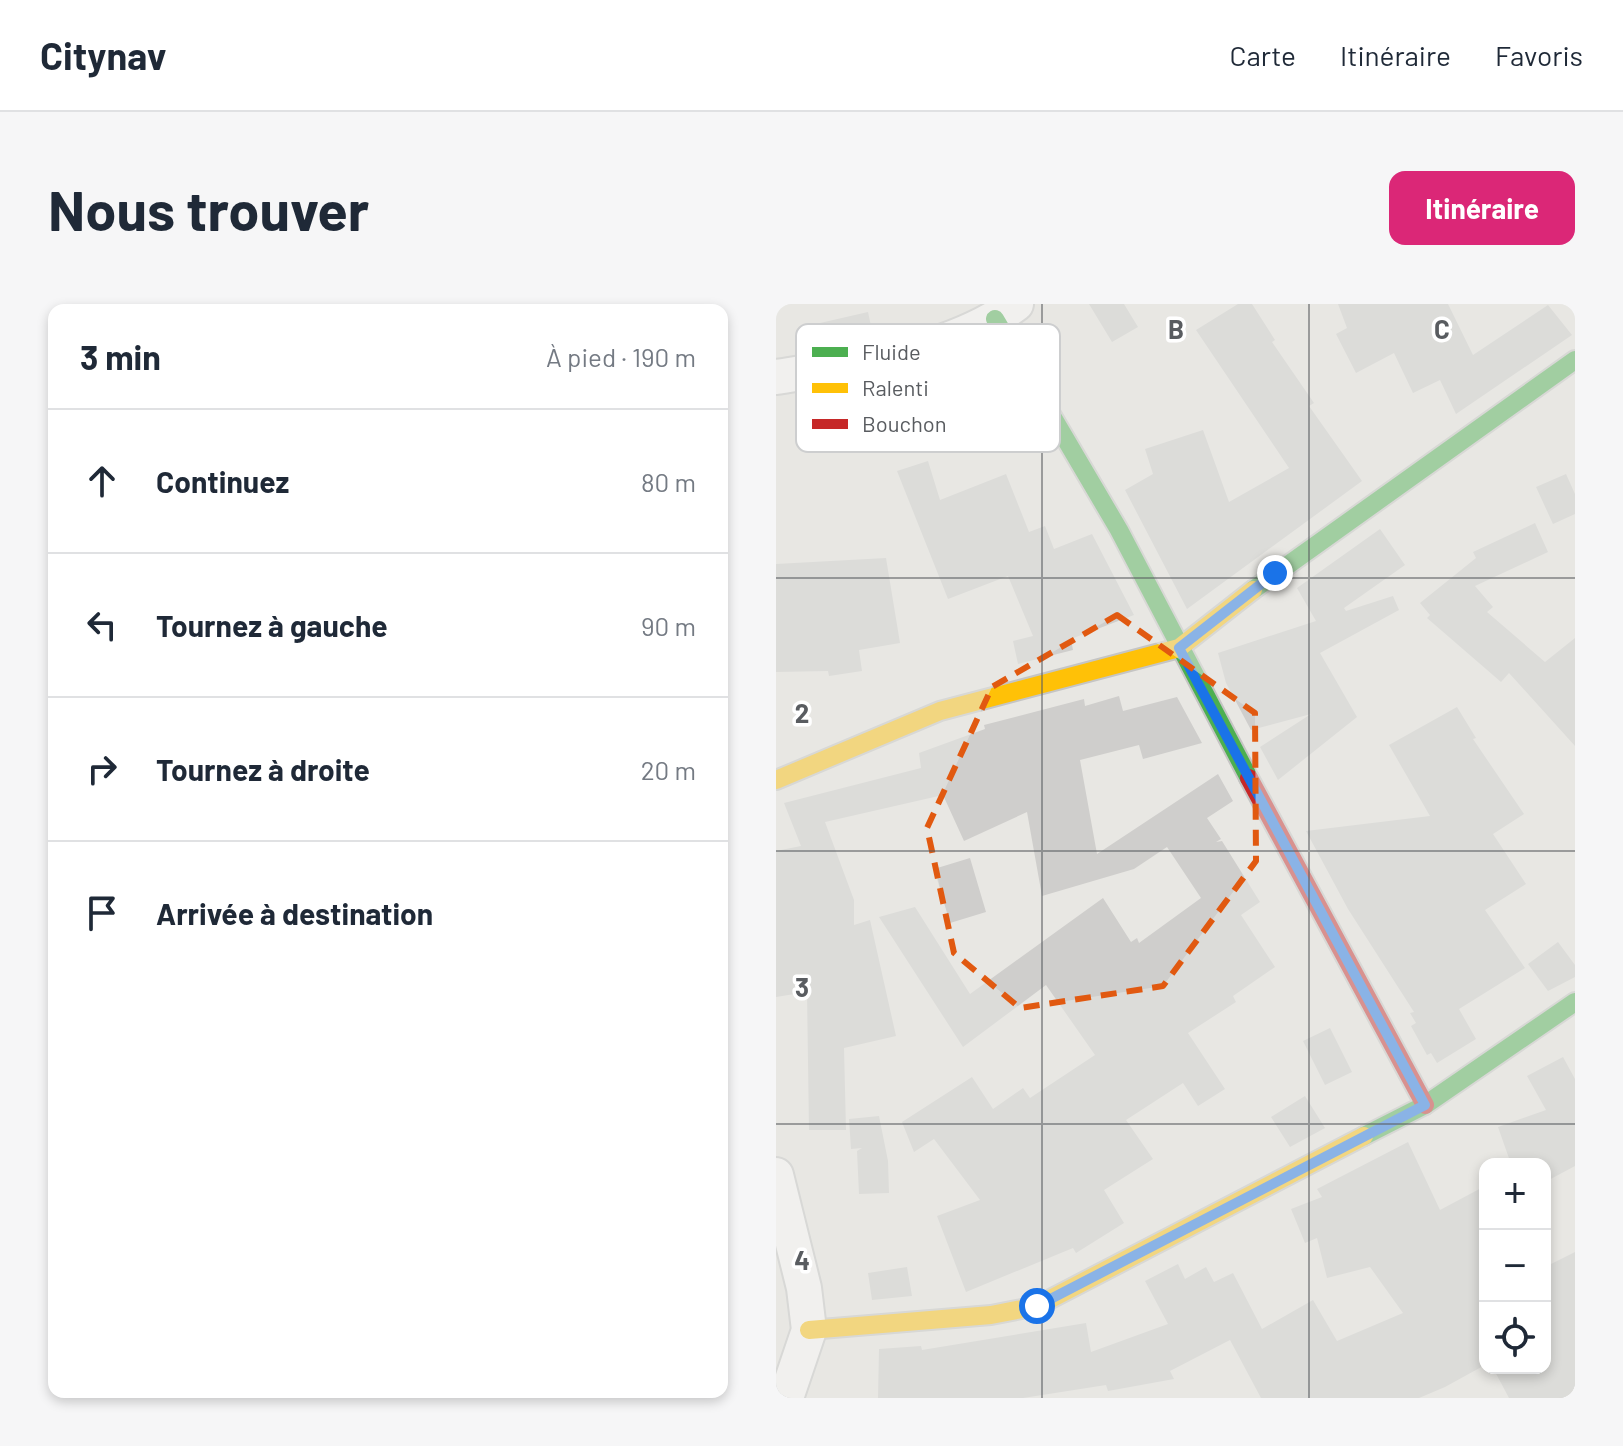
<!DOCTYPE html>
<html lang="fr">
<meta charset="utf-8">
<style>
:root{--surface:#fff;--page:#f6f6f7;--text:#1f2937;--muted:#747a83;--line:#e0e1e3;--accent:#db2777}
body{margin:0;font-family:Barlow,sans-serif;background:var(--page);color:var(--text)}
.controls{position:absolute;right:24px;bottom:24px;display:grid;overflow:hidden;border-radius:16px;box-shadow:0 4px 12px #0003}
.controls button{width:72px;height:72px;display:grid;place-items:center;padding:0;border:0;border-bottom:2px solid var(--line);background:var(--surface);color:var(--text);font:40px sans-serif}
.stop{position:absolute;width:24px;height:24px;margin:-18px;border:6px solid #1a73e8;border-radius:50%;background:#fff}
.stop.end{background:#1a73e8;border-color:#fff;box-shadow:0 2px 8px #0008}
.list{margin:0;padding:0;list-style:none}
h2{display:flex;justify-content:space-between;align-items:center;height:104px;margin:0;padding:0 32px;font-size:34px}
h2 small{font-size:26px;font-weight:400;color:var(--muted)}
.list li{display:grid;grid-template-columns:52px 1fr auto;gap:24px;align-items:center;box-sizing:border-box;height:144px;padding:0 32px;border-top:2px solid var(--line)}
.list b{display:block;font-size:30px;white-space:nowrap}
.list em{font-size:26px;font-style:normal;color:var(--muted)}
.icon{flex:none;width:44px;height:44px;fill:none;stroke:currentColor;stroke-width:2;stroke-linecap:round;stroke-linejoin:round}
.map{position:relative;flex:none;width:799px;height:1094px;overflow:hidden;border-radius:16px}
header{display:flex;align-items:center;gap:48px;box-sizing:border-box;height:112px;padding:0 40px;background:var(--surface);border-bottom:2px solid var(--line)}
header strong{font-size:38px}
nav{display:flex;gap:44px;margin-inline-start:auto;font-size:28px}
.intro{display:flex;align-items:center;justify-content:space-between;box-sizing:border-box;height:192px;padding:0 48px}
h1{margin:0;font-size:56px}
.button{padding:20px 36px;border-radius:16px;background:var(--accent);color:#fff;font-size:28px;font-weight:700}
main{display:flex;gap:48px;padding:0 48px}
aside{flex:1;background:var(--surface);border-radius:16px;box-shadow:0 4px 12px #0003}
.map>svg:first-child{display:block}
</style>
<header>
<strong>Citynav</strong>
<nav><a>Carte</a><a>Itinéraire</a><a>Favoris</a></nav>
</header>
<div class="intro"><h1>Nous trouver</h1><a class="button">Itinéraire</a></div>
<main>
<aside>
<h2>3 min<small>À pied · 190 m</small></h2>
<ul class="list">
<li><svg class="icon" aria-label="ahead" viewBox="0 0 24 24"><path d="M12 20V5M6 11l6-6 6 6"/></svg><div><b>Continuez</b></div><em>80 m</em></li>
<li><svg class="icon" aria-label="left" viewBox="0 0 24 24"><path d="M17 20v-9H6M10 6l-5 5 5 5"/></svg><div><b>Tournez à gauche</b></div><em>90 m</em></li>
<li><svg class="icon" aria-label="right" viewBox="0 0 24 24"><path d="M7 20v-9h11M14 6l5 5-5 5"/></svg><div><b>Tournez à droite</b></div><em>20 m</em></li>
<li><svg class="icon" aria-label="arrive" viewBox="0 0 24 24"><path d="M6 21V4h12l-3 4 3 4H6"/></svg><div><b>Arrivée à destination</b></div></li>
</ul>
</aside>
<div class="map">
<svg width="799" height="1094" viewBox="0 0 799 1094">
<rect width="100%" height="100%" fill="#e8e7e3"/>
<path fill="#cfcecc" d="M 313,0 L 348,0 L 362,23 L 336,38 Z
M 462,0 L 476,0 L 499,36 L 496,38 L 538,99 L 533,102 L 586,177 L 411,305 L 349,186 L 377,170 L 369,145 L 427,126 L 453,198 L 513,164 L 420,26 Z
M 562,0 L 672,0 L 697,51 L 772,1 L 796,31 L 680,110 L 664,76 L 637,89 L 618,49 L 580,69 L 560,30 L 571,24 Z
M 92,8 L 98,36 L 50,45 L 44,19 Z
M 152,157 L 164,196 L 230,170 L 253,228 L 269,222 L 278,245 L 316,230 L 358,311 L 295,335 L 297,346 L 242,360 L 237,337 L 257,332 L 232,272 L 172,295 L 121,167 Z
M 790,170 L 799,190 L 799,210 L 777,220 L 760,183 Z
M 759,219 L 772,248 L 699,282 L 717,303 L 711,308 L 769,358 L 799,334 L 799,442 L 733,369 L 725,378 L 651,314 L 654,311 L 644,299 L 700,254 L 697,248 Z
M 604,225 L 629,261 L 568,304 L 570,307 L 617,292 L 623,306 L 544,349 L 581,413 L 502,476 L 484,443 L 535,410 L 475,426 L 450,379 L 442,349 L 540,317 L 521,284 Z
M 110,254 L 124,339 L 83,346 L 86,367 L 53,372 L 52,367 L 0,368 L 0,260 Z
M 343,392 L 347,407 L 401,393 L 426,439 L 367,455 L 363,441 L 304,456 L 321,550 L 442,470 L 457,497 L 431,514 L 445,535 L 440,538 L 446,537 L 484,598 L 465,611 L 499,663 L 457,692 L 460,698 L 412,729 L 449,785 L 422,802 L 407,779 L 350,816 L 377,855 L 328,886 L 348,919 L 300,949 L 297,944 L 190,988 L 161,912 L 204,896 L 158,835 L 138,848 L 126,818 L 196,773 L 217,805 L 247,784 L 254,794 L 319,751 L 270,681 L 187,743 L 103,613 L 139,603 L 194,690 L 327,594 L 355,638 L 361,634 L 363,639 L 425,594 L 391,543 L 358,565 L 266,592 L 251,508 L 188,537 L 167,491 L 49,518 L 78,596 L 78,621 L 94,616 L 120,732 L 68,744 L 70,826 L 33,826 L 31,688 L 0,693 L 0,547 L 25,542 L 8,499 L 145,464 L 143,449 L 209,425 L 208,421 L 308,395 L 309,402 Z
M 681,403 L 700,434 L 697,435 L 748,510 L 717,530 L 750,580 L 709,606 L 749,664 L 683,705 L 700,735 L 661,759 L 655,749 L 651,751 L 635,722 L 640,719 L 634,709 L 638,708 L 572,605 L 530,527 L 654,512 L 613,441 Z
M 194,554 L 210,608 L 174,619 L 158,565 Z
M 782,638 L 799,661 L 799,673 L 772,687 L 752,660 Z
M 554,724 L 576,768 L 549,781 L 527,737 Z
M 787,753 L 799,775 L 799,862 L 769,878 L 769,860 L 735,860 L 722,823 L 770,806 L 751,772 Z
M 529,792 L 549,824 L 514,843 L 495,813 Z
M 103,812 L 112,857 L 113,889 L 83,890 L 81,847 L 86,844 L 75,845 L 73,815 Z
M 632,838 L 664,906 L 709,882 L 709,1061 L 669,1083 L 643,1094 L 485,1094 L 454,1036 L 394,1067 L 398,1075 L 332,1087 L 330,1081 L 247,1094 L 102,1094 L 103,1045 L 145,1042 L 146,1046 L 310,1019 L 315,1048 L 392,1020 L 369,977 L 402,960 L 409,975 L 430,963 L 438,978 L 457,969 L 486,1025 L 537,996 L 561,1037 L 627,1009 L 594,963 L 551,974 L 541,934 L 529,939 L 515,905 L 546,893 L 541,885 Z
M 799,948 L 799,1094 L 733,1094 L 717,1064 L 769,1064 L 769,963 Z
M 131,963 L 136,992 L 96,996 L 92,969 Z"/>
<g fill="none" stroke-linecap="round" stroke-linejoin="round">
<g stroke="#c5c5c5" stroke-width="38">
<path id="street" d="M 0,73 C 77,61 176,48 240,0
M 0,871 L 28,984 L 33,1026 L 10,1094"/>
</g>
<g stroke="#c5c5c4" stroke-width="22">
<path id="fast" d="M 219,15 L 343,226 L 473,474
M 477,286 L 799,56
M 588,832 L 649,801 L 799,698"/>
</g>
<g stroke="#c5c5c4" stroke-width="22">
<path id="slow" d="M 0,476 L 164,407 L 403,344 L 477,286
M 33,1026 L 215,1011 L 261,1002 L 588,832"/>
</g>
<g stroke="#c5c5c4" stroke-width="22">
<path id="jam" d="M 473,474 L 649,801"/>
</g>
<use href="#street" stroke="#fcfbfb" stroke-width="34"/>
<use href="#fast" stroke="#4caf50" stroke-width="18"/>
<use href="#slow" stroke="#ffc107" stroke-width="18"/>
<use href="#jam" stroke="#c62828" stroke-width="18"/>
</g>
<g fill="none" stroke-linecap="round" stroke-linejoin="round">
<path stroke="#1a73e8" stroke-width="10" d="M 261,1002 L 649,801 L 403,344 L 499,269"/>
</g>
<path d="M0 0H799V1094H0ZM 341,311 L 479,409 L 480,557 L 387,682 L 244,704 L 178,649 L 151,524 L 216,383 Z" fill="#e8e7e3" fill-opacity=".55" fill-rule="evenodd"/>
<path fill="none" stroke="#e15910" stroke-width="6" stroke-dasharray="16 10" stroke-linejoin="round" d="M 341,311 L 479,409 L 480,557 L 387,682 L 244,704 L 178,649 L 151,524 L 216,383 Z"/>
<path fill="none" stroke="#595c60" stroke-width="2" stroke-opacity="0.55" d="M 266,0 L 266,1094M 533,0 L 533,1094M 0,274 L 799,274M 0,547 L 799,547M 0,820 L 799,820"/>
<rect x="20" y="20" width="264" height="128" rx="12" fill="#fff" stroke="#cdcecf" stroke-width="2"/>
<rect x="36" y="43" width="36" height="10" fill="#4caf50"/>
<rect x="36" y="79" width="36" height="10" fill="#ffc107"/>
<rect x="36" y="115" width="36" height="10" fill="#c62828"/>
<g font-size="22" fill="#595c60">
<text x="86" y="56">Fluide</text>
<text x="86" y="92">Ralenti</text>
<text x="86" y="128">Bouchon</text>
</g>
<g font-size="26" text-anchor="middle" font-weight="bold" fill="#595c60" stroke="#fff" stroke-width="7" stroke-linejoin="round" paint-order="stroke">
<text x="400" y="35">B</text>
<text x="666" y="35">C</text>
<text x="26" y="419">2</text>
<text x="26" y="693">3</text>
<text x="26" y="966">4</text>
</g>
</svg>
<div class="controls">
<button>+</button>
<button>−</button>
<button><svg class="icon" aria-label="locate" viewBox="0 0 24 24"><circle cx="12" cy="12" r="6"/><path d="M12 2v4M12 18v4M2 12h4M18 12h4"/></svg></button>
</div>
<div class="stop" style="left:261px;top:1002px"></div>
<div class="stop end" style="left:499px;top:269px"></div>
</div>
</main>
